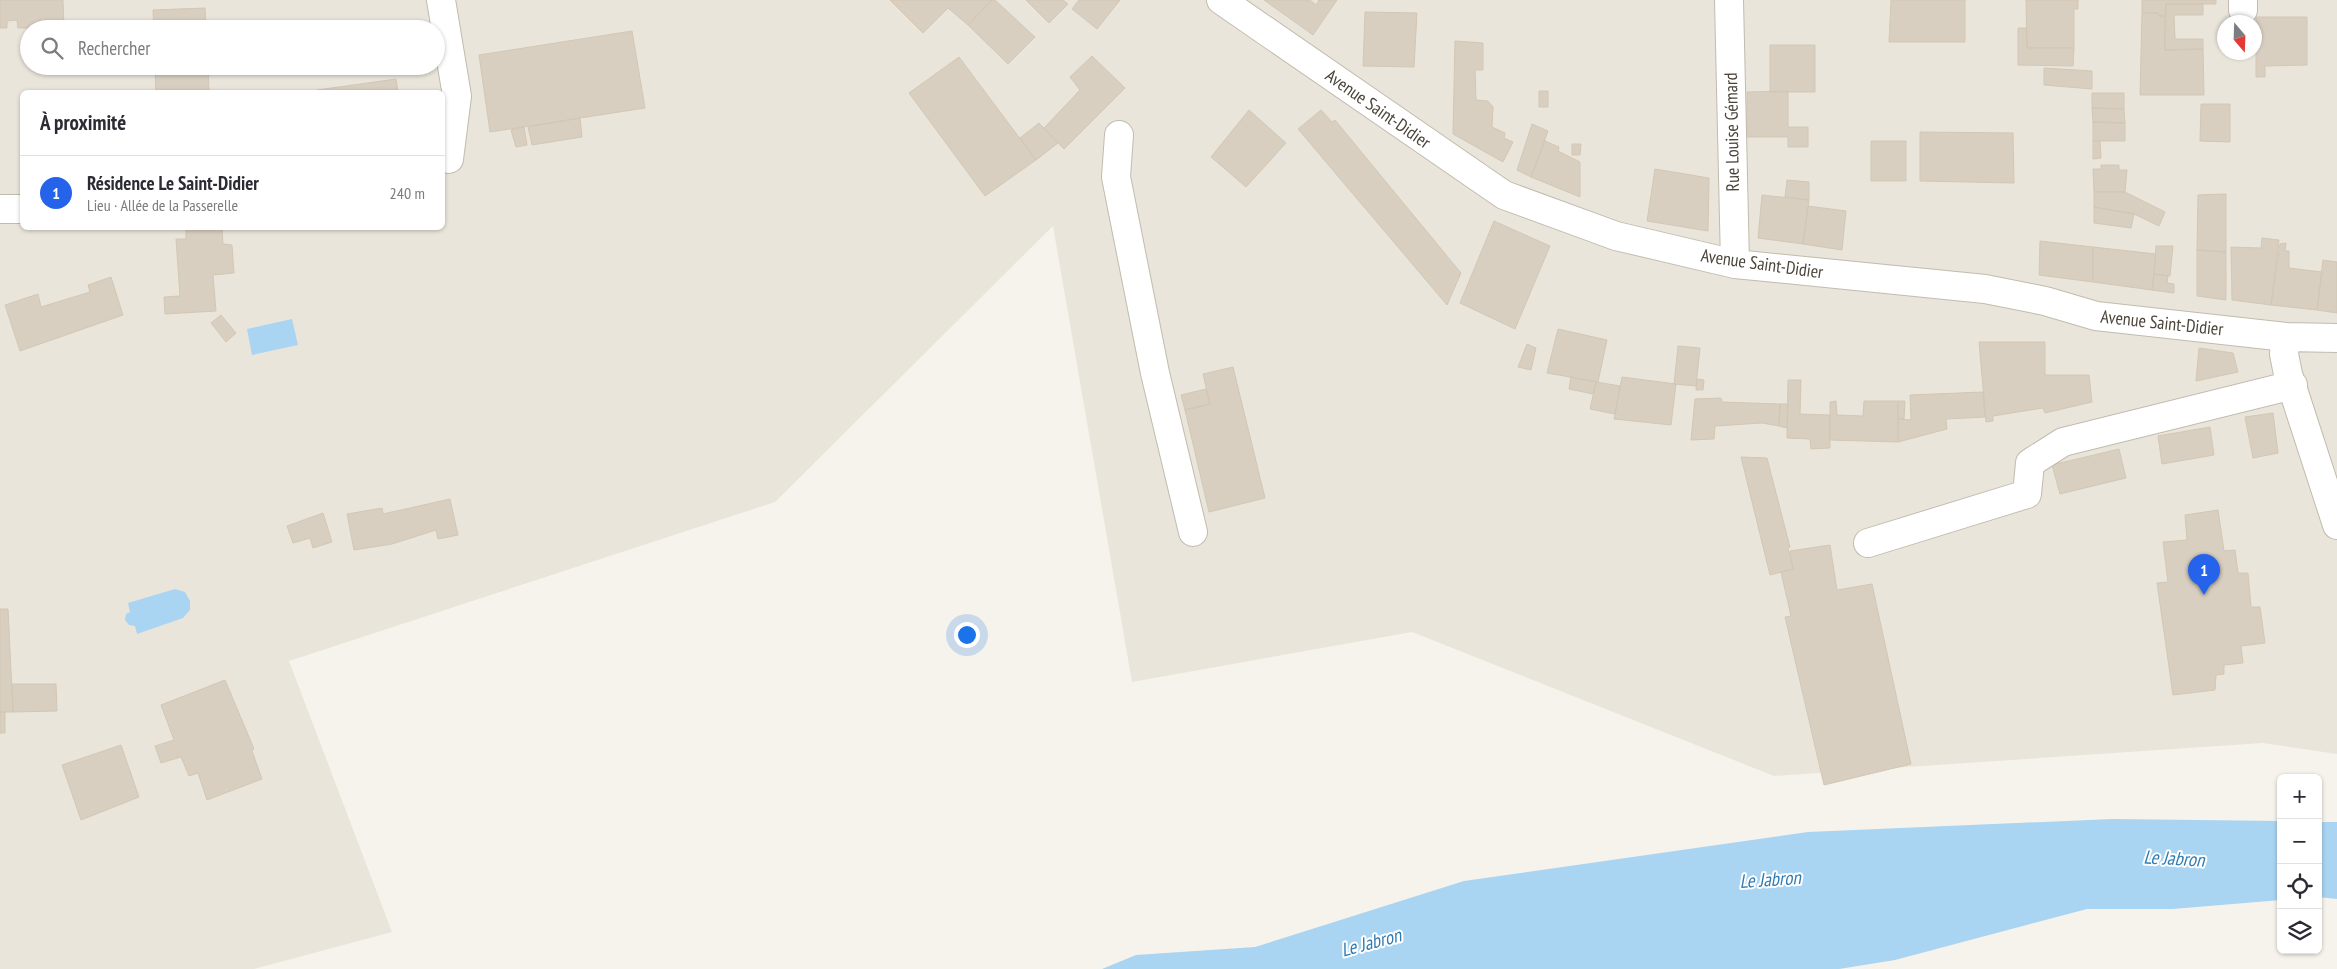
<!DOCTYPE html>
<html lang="fr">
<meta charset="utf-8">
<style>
:root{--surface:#fff;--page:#f7f7f7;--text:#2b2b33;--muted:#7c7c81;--line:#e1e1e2;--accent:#2563eb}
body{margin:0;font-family:"PT Sans Narrow",sans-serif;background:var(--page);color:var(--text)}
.controls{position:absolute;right:15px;bottom:15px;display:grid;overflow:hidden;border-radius:8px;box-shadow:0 1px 4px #0004}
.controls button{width:45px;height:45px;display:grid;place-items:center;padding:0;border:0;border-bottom:1px solid var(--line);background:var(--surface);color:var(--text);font:25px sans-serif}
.compass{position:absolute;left:2217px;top:15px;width:45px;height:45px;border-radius:50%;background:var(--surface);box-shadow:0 1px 4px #0004;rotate:161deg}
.you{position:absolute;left:966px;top:634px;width:18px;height:18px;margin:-12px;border:4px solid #fff;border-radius:50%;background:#1a73e8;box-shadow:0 0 0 8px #1a73e833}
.badge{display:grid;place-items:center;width:32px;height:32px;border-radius:50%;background:var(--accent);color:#fff;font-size:16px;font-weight:700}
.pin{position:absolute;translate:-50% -41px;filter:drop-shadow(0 1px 2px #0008)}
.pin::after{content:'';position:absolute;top:26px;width:18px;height:15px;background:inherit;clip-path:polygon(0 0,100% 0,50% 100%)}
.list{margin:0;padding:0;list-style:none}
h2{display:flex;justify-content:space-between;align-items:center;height:65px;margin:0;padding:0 20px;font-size:21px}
h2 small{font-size:16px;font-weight:400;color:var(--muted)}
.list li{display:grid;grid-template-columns:32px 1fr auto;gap:15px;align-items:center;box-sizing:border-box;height:75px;padding:0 20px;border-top:1px solid var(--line)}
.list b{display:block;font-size:19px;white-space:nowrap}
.list p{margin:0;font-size:16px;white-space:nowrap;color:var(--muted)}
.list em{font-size:16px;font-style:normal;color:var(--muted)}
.icon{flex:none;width:28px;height:28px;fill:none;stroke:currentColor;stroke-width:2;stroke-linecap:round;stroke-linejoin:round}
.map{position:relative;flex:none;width:2337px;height:969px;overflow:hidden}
.search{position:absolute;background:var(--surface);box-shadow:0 1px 4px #0004;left:20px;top:20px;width:425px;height:55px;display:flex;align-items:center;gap:12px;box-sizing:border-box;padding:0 18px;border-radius:28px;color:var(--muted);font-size:19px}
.panel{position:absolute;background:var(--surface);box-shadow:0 1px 4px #0004;left:20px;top:90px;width:425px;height:140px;border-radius:8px}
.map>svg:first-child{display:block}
</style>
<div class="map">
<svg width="2337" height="969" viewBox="0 0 2337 969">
<rect width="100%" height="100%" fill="#f6f3ec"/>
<path fill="#eae5da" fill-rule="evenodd" d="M 0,0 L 2337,0 L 2337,754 L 2263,743 L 1774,776 L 1412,632 L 1132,682 L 1053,226 L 775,502 L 289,661 L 392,932 L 254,969 L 0,969 ZM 2224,22 L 2254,22 L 2254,52 L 2224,52 ZM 29,29 L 436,29 L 436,66 L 29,66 ZM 22,92 L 442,92 L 442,228 L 22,228 Z"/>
<path fill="#a9d4f2" d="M 292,319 L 298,345 L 252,355 L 247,329 Z
M 175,589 L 185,592 L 190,601 L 190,610 L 183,618 L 137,634 L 135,626 L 129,625 L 125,620 L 126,614 L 130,612 L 128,603 Z
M 2113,819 L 2281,821 L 2281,900 L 2173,909 L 2087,909 L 1895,960 L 1839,969 L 1102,969 L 1136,955 L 1255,947 L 1464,881 L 1808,832 Z
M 2318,822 L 2337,822 L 2337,899 L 2318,897 Z"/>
<path fill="#d8cfc1" stroke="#d3c7b4" d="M 0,0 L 63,0 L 64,28 L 18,28 L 17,20 L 7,21 L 7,28 L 0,28 Z
M 890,0 L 992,0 L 968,25 L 948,8 L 923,33 Z
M 992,0 L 995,0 L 1035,37 L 1008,64 L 968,25 Z
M 1026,0 L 1063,0 L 1068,4 L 1049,23 Z
M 1079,0 L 1120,0 L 1097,29 L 1072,9 Z
M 1264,0 L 1310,0 L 1316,5 L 1319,0 L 1337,0 L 1313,35 Z
M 1891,0 L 1965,0 L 1965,42 L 1889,42 Z
M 2026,0 L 2078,0 L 2078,9 L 2074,9 L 2074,48 L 2027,48 Z
M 2142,0 L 2216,0 L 2216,4 L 2166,4 L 2165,16 L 2159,16 L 2158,13 L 2142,13 Z
M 2166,4 L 2203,4 L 2203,15 L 2174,15 L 2175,39 L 2203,39 L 2203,49 L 2165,50 Z
M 205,8 L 206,29 L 154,29 L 153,10 Z
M 1365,12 L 1417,13 L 1414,67 L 1363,66 Z
M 2142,13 L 2158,13 L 2159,16 L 2165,16 L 2165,50 L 2203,49 L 2204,95 L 2140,95 Z
M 2256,17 L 2307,17 L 2307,65 L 2265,66 L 2265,77 L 2256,77 Z
M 2018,28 L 2026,28 L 2027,48 L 2074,48 L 2073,66 L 2018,65 Z
M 632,31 L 645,108 L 490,132 L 479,55 Z
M 1455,41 L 1483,43 L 1483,70 L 1475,70 L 1476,100 L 1488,101 L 1493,107 L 1492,127 L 1505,133 L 1504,138 L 1513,142 L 1503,162 L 1453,134 Z
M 1770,45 L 1815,45 L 1815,92 L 1770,92 Z
M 1092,56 L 1125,88 L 1064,149 L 1044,128 L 1080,90 L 1070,77 Z
M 959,57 L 1036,160 L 985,196 L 909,93 Z
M 35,66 L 83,66 L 83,70 L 35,71 Z
M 155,66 L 208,66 L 209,92 L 156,92 Z
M 2044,68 L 2092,71 L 2092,89 L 2044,85 Z
M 396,79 L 398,92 L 318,92 L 317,90 Z
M 1539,91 L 1548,91 L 1548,107 L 1539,107 Z
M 1788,91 L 1788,127 L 1808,127 L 1808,147 L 1788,147 L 1788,137 L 1747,137 L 1747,92 Z
M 2092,93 L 2124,93 L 2124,109 L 2092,108 Z
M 2201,104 L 2230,104 L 2230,142 L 2200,141 Z
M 2092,108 L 2124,109 L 2125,123 L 2093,122 Z
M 1249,110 L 1286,143 L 1246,187 L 1211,157 Z
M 1321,110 L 1332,122 L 1335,120 L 1461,273 L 1447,305 L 1298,129 Z
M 580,118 L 582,137 L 532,145 L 528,127 Z
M 2093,122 L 2125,123 L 2125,141 L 2093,141 Z
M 1039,123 L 1058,143 L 1036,160 L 1020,138 Z
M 1532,124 L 1548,131 L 1531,177 L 1517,170 Z
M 524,127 L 527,145 L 516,147 L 511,130 Z
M 1920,132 L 2013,133 L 2014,183 L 1920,181 Z
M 1545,141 L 1559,147 L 1558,151 L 1580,162 L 1580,197 L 1531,177 Z
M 1871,141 L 1906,141 L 1906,181 L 1871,181 Z
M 2093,141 L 2100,141 L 2101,158 L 2093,159 Z
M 1572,144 L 1581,144 L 1580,155 L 1572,155 Z
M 2101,165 L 2119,165 L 2119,170 L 2127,170 L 2125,192 L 2094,192 L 2093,169 L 2101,169 Z
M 1655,169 L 1709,178 L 1708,231 L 1647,221 Z
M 1787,180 L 1809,182 L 1809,200 L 1785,197 Z
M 2094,192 L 2125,192 L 2165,212 L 2159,226 L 2134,214 L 2094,207 Z
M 2226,194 L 2226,252 L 2197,250 L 2198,195 Z
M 1762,195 L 1809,200 L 1803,244 L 1758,238 Z
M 1808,206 L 1846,211 L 1842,250 L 1803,244 Z
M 2094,207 L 2134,214 L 2131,228 L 2094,223 Z
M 1494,221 L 1550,246 L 1515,329 L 1460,303 Z
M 186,228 L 222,228 L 223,244 L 232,245 L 234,273 L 213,275 L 216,311 L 165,314 L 164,297 L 180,296 L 176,239 L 186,239 Z
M 2262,238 L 2279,240 L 2271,305 L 2232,300 L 2231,247 L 2261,248 Z
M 2040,241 L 2093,247 L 2093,282 L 2039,275 Z
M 2286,243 L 2285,251 L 2289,251 L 2289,268 L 2322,272 L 2317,310 L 2271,305 L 2280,244 Z
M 2156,246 L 2173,246 L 2170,276 L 2154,274 Z
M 2093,247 L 2156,254 L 2152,290 L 2093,282 Z
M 2197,250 L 2226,252 L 2226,300 L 2197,296 Z
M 2323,260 L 2337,262 L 2337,313 L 2317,310 Z
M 2154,274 L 2168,276 L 2167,283 L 2174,284 L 2174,293 L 2152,290 Z
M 111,277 L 123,315 L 20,351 L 5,305 L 38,294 L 41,307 L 90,292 L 88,285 Z
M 221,315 L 236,333 L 226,342 L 211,323 Z
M 1558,329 L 1607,340 L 1598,382 L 1547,373 Z
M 1979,342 L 2045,342 L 2045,375 L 2089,375 L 2092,402 L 2045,413 L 2043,408 L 1993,416 L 1993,421 L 1986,422 Z
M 1527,344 L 1536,348 L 1531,370 L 1518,367 Z
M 1678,346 L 1700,348 L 1696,386 L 1674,384 Z
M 2199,348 L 2233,353 L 2238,372 L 2196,381 Z
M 1233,367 L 1265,498 L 1209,512 L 1185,410 L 1210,404 L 1203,374 Z
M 1571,377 L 1596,382 L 1593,394 L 1569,389 Z
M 1622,377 L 1676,384 L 1671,425 L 1614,419 Z
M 1697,379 L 1704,380 L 1703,390 L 1696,390 Z
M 1788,380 L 1801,380 L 1800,414 L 1830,415 L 1830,448 L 1811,449 L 1810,439 L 1787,438 Z
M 1596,382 L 1620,386 L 1615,414 L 1590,409 Z
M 1206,389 L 1210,404 L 1185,410 L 1181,395 Z
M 1983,392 L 1985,417 L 1946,419 L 1947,429 L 1898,442 L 1898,419 L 1911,420 L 1910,395 Z
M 1721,398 L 1722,402 L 1780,404 L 1779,426 L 1762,423 L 1715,426 L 1714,439 L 1691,440 L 1695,399 Z
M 1836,401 L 1837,415 L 1863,416 L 1864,401 L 1898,401 L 1898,442 L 1830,440 L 1830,402 Z
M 1898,401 L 1905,401 L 1904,419 L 1898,419 Z
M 1780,404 L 1788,404 L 1787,428 L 1779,426 Z
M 2273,413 L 2278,453 L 2253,458 L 2245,417 Z
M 2210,427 L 2214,455 L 2162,464 L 2158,436 Z
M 2119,449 L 2126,478 L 2060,494 L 2052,465 Z
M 1741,457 L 1767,458 L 1790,547 L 1788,548 L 1793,569 L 1770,575 Z
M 450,499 L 458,535 L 438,539 L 436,530 L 392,544 L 354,550 L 347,514 L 382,508 L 383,514 Z
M 2218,510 L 2224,551 L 2235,550 L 2238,573 L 2248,573 L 2251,607 L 2260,607 L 2265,643 L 2241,646 L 2243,663 L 2224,665 L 2224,674 L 2216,675 L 2215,690 L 2173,695 L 2157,583 L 2168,582 L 2163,542 L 2187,540 L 2185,515 Z
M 323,513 L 332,542 L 313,548 L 310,538 L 293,543 L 287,526 Z
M 1830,545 L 1837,590 L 1872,584 L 1911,764 L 1824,785 L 1785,617 L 1791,616 L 1781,572 L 1793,569 L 1790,551 Z
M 0,609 L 8,609 L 13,712 L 0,712 Z
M 225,680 L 254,749 L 252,751 L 262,779 L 207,800 L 198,773 L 189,776 L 181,757 L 161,763 L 155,746 L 174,740 L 161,705 Z
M 12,684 L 56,684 L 57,711 L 13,712 Z
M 0,712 L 5,712 L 5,733 L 0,733 Z
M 121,745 L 139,797 L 81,820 L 62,765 Z"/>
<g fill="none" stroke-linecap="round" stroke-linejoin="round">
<g stroke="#c2bbae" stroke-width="30">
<path id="minor" d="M 441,0 L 457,96 L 449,159
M 1221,0 L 1504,195 L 1616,236 L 1735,264 L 1985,289 L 2045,301 L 2096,316 L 2286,337 L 2337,338
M 1729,0 L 1735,264
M 2243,0 L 2243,10
M 1119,135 L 1116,177 L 1155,373 L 1193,532
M 0,209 L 22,209
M 2286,337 L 2284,354 L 2288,374 L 2337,525
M 1868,543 L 2027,494 L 2030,463 L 2063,442 L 2293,385"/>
</g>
<use href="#minor" stroke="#fff" stroke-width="28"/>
</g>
<g text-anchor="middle" stroke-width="4" stroke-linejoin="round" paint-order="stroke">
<g font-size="18" fill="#4b4439" stroke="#fff">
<text transform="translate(1378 109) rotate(35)" y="6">Avenue Saint-Didier</text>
<text transform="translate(1732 132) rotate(-91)" y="6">Rue Louise Gémard</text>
<text transform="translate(1762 264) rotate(8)" y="6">Avenue Saint-Didier</text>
<text transform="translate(2162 323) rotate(6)" y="6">Avenue Saint-Didier</text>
</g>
<g font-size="19" font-style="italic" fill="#2e7ab2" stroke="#fff">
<text transform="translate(2174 858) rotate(3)" y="7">Le Jabron</text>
<text transform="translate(1770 879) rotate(-4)" y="7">Le Jabron</text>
<text transform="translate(1371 942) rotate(-15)" y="7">Le Jabron</text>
</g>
</g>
</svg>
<div class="controls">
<button>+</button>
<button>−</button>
<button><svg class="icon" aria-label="locate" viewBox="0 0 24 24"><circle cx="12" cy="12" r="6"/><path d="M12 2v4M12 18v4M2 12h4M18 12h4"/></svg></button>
<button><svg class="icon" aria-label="layers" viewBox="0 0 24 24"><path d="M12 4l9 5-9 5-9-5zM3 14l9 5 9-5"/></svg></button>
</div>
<svg class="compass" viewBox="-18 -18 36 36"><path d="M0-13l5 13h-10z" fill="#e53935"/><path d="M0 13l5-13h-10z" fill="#7c7c81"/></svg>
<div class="you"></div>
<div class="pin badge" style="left:2204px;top:595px">1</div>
<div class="search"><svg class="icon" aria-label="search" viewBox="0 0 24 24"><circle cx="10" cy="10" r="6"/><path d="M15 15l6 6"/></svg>Rechercher</div>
<section class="panel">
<h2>À proximité<small></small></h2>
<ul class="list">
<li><span class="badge">1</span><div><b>Résidence Le Saint-Didier</b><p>Lieu · Allée de la Passerelle</p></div><em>240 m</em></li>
</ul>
</section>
</div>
